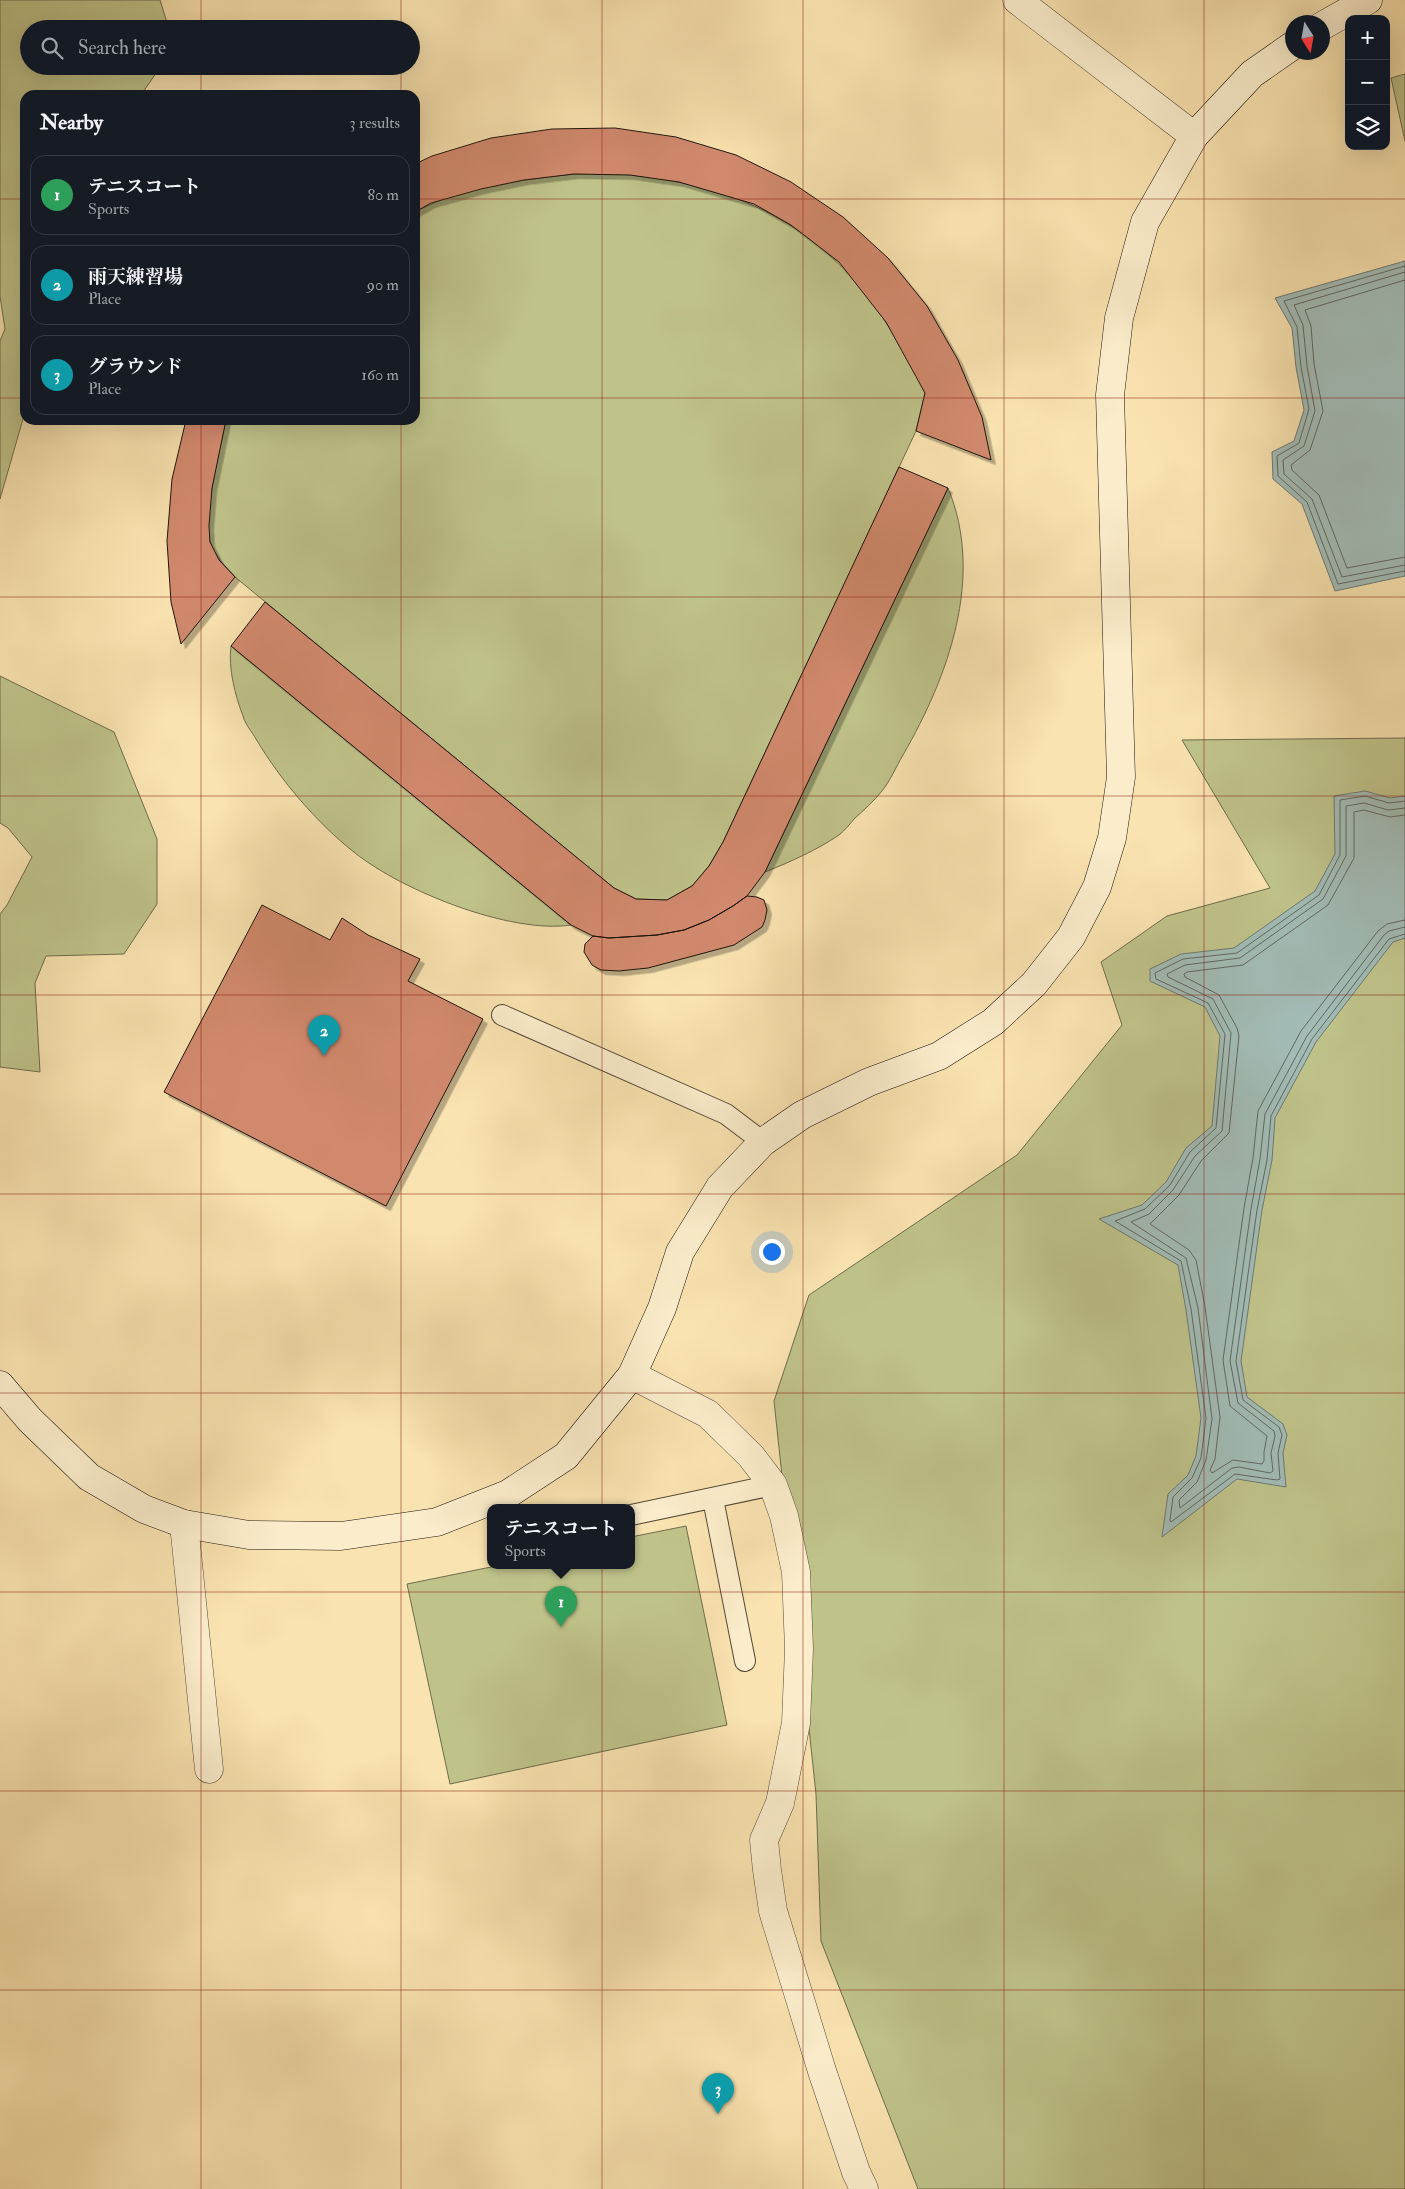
<!DOCTYPE html>
<meta charset="utf-8">
<style>
:root{--surface:#171b24;--page:#242831;--text:#f1f3f6;--muted:#9ea1a6;--line:#363941;--accent:#d93025}
body{margin:0;font-family:"IM FELL Double Pica","Noto Serif JP",serif;background:var(--page);color:var(--text)}
.controls{position:absolute;right:15px;top:15px;display:grid;overflow:hidden;border-radius:10px;box-shadow:0 5px 20px #0002}
.controls button{width:45px;height:45px;display:grid;place-items:center;padding:0;border:0;border-bottom:1px solid var(--line);background:var(--surface);color:var(--text);font:25px sans-serif}
.compass{position:absolute;left:1285px;top:15px;width:45px;height:45px;border-radius:50%;background:var(--surface);box-shadow:0 5px 20px #0002;rotate:169deg}
.you{position:absolute;left:771px;top:1251px;width:18px;height:18px;margin:-12px;border:4px solid #fff;border-radius:50%;background:#1a73e8;box-shadow:0 0 0 8px #1a73e833}
.badge{display:grid;place-items:center;width:32px;height:32px;border-radius:50%;background:var(--accent);color:#fff;font-size:16px;font-weight:700}
.pin{position:absolute;translate:-50% -41px;filter:drop-shadow(0 1px 2px #0008)}
.pin::after{content:'';position:absolute;top:26px;width:18px;height:15px;background:inherit;clip-path:polygon(0 0,100% 0,50% 100%)}
.popup{position:absolute;left:487px;top:1504px;width:148px;height:65px;box-sizing:border-box;display:grid;place-content:center;border-radius:10px;background:var(--surface);filter:drop-shadow(0 1px 4px #0005);font-size:16px;white-space:nowrap;color:var(--muted)}
.popup b{font-size:19px;color:var(--text)}
.popup::after{content:'';position:absolute;left:50%;top:100%;margin-left:-10px;border:10px solid transparent;border-top-color:var(--surface)}
.list{margin:0;padding:0;list-style:none}
h2{display:flex;justify-content:space-between;align-items:center;height:65px;margin:0;padding:0 20px;font-size:21px}
h2 small{font-size:16px;font-weight:400;color:var(--muted)}
.list li{display:grid;grid-template-columns:32px 1fr auto;gap:15px;align-items:center;box-sizing:border-box;height:80px;margin:0 10px 10px;padding:0 10px;border:1px solid var(--line);border-radius:15px}
.list b{display:block;font-size:19px;white-space:nowrap}
.list p{margin:0;font-size:16px;white-space:nowrap;color:var(--muted)}
.list em{font-size:16px;font-style:normal;color:var(--muted)}
.icon{flex:none;width:28px;height:28px;fill:none;stroke:currentColor;stroke-width:2;stroke-linecap:round;stroke-linejoin:round}
.map{position:relative;flex:none;width:1405px;height:2189px;overflow:hidden}
.search{position:absolute;background:var(--surface);box-shadow:0 5px 20px #0002;left:20px;top:20px;width:400px;height:55px;display:flex;align-items:center;gap:12px;box-sizing:border-box;padding:0 18px;border-radius:28px;color:var(--muted);font-size:19px}
.panel{position:absolute;background:var(--surface);box-shadow:0 5px 20px #0002;left:20px;top:90px;width:400px;height:335px;border-radius:15px}
.map>svg:first-child{display:block}
</style>
<div class="map">
<svg width="1405" height="2189" viewBox="0 0 1405 2189">
<defs>
<filter id="shadow"><feDropShadow dx="4.5" dy="4.5" stdDeviation="0" flood-color="#0004"/></filter>
</defs>
<rect width="100%" height="100%" fill="#f9e3b0"/>
<filter id="stains"><feTurbulence type="fractalNoise" baseFrequency=".004" numOctaves="4"/><feColorMatrix values="0 0 0 0 .2 0 0 0 0 .09 0 0 0 0 .02 0 0 0 .5 -.17"/></filter>
<radialGradient id="worn" r=".72"><stop offset=".6" stop-color="#630" stop-opacity="0"/><stop offset="1" stop-color="#630" stop-opacity=".3"/></radialGradient>
<path fill="#bfc38a" stroke="#6e6c4b" d="M 0,0 L 160,0 L 169,29 L 29,29 L 29,66 L 161,66 L 141,95 L 25,95 L 25,412 L 0,499 L 0,341 L 5,329 L 0,296 Z
M 1405,74 L 1405,141 L 1391,78 Z
M 574,174 C 593,174 613,173 631,175 C 783,191 861,259 925,393 L 916,431 L 723,842 L 709,866 L 692,886 L 667,900 L 636,899 L 614,888 L 235,577 C 225,566 215,556 210,542 C 203,516 220,448 226,420 L 415,420 L 415,212 C 463,186 521,180 574,174 Z
M 948,488 C 985,577 948,677 903,755 C 896,767 890,781 882,791 C 874,801 864,810 855,818 C 850,824 845,830 839,835 C 817,850 790,862 765,872 Z
M 231,646 L 571,925 C 510,934 403,891 355,853 C 317,823 281,781 256,739 C 252,732 245,724 243,716 C 235,695 228,668 231,646 Z
M 0,676 L 114,732 L 157,839 L 157,904 L 124,954 L 46,956 L 35,983 L 40,1072 L 0,1067 L 0,914 L 7,905 L 32,857 L 8,828 L 0,823 Z
M 1405,738 L 1405,2189 L 918,2189 L 821,1941 L 816,1794 L 774,1401 L 809,1295 L 1017,1155 L 1122,1025 L 1101,962 L 1167,916 L 1270,888 L 1182,740 Z
M 686,1526 L 727,1725 L 450,1784 L 407,1584 L 496,1566 L 631,1566 L 631,1537 Z"/>
<path fill="#a2bcb6" stroke="#6d7972" d="M 1405,261 L 1405,576 L 1335,591 L 1302,504 L 1273,479 L 1272,452 L 1294,441 L 1304,410 L 1296,367 L 1292,328 L 1275,298 Z
M 1365,791 L 1390,798 L 1405,796 L 1405,938 L 1393,942 L 1316,1042 L 1275,1118 L 1272,1160 L 1262,1210 L 1241,1361 L 1247,1397 L 1283,1424 L 1287,1435 L 1283,1453 L 1286,1487 L 1237,1479 L 1162,1537 L 1168,1494 L 1188,1475 L 1196,1456 L 1201,1418 L 1186,1310 L 1178,1265 L 1099,1219 L 1142,1205 L 1166,1182 L 1186,1148 L 1212,1126 L 1220,1036 L 1205,1007 L 1150,981 L 1150,969 L 1181,954 L 1234,948 L 1315,891 L 1335,854 L 1334,796 Z"/>
<g fill="none" stroke-linecap="round" stroke-linejoin="round">
<path stroke="#606861" stroke-width="1" d="M 1405,266 L 1284,301 L 1297,327 L 1301,367 L 1309,409 L 1299,443 L 1277,456 L 1278,476 L 1307,502 L 1338,584 L 1405,571
M 1405,272 L 1294,305 L 1303,325 L 1307,366 L 1315,411 L 1304,446 L 1283,460 L 1284,474 L 1312,499 L 1342,577 L 1405,565
M 1405,280 L 1305,310 L 1311,326 L 1314,364 L 1323,411 L 1310,450 L 1291,465 L 1292,470 L 1319,495 L 1347,568 L 1405,557
M 1405,801 L 1389,803 L 1365,796 L 1340,800 L 1340,855 L 1319,895 L 1237,953 L 1183,959 L 1155,973 L 1156,979 L 1208,1003 L 1225,1034 L 1216,1128 L 1190,1152 L 1170,1185 L 1145,1209 L 1115,1221 L 1181,1261 L 1191,1309 L 1206,1418 L 1201,1458 L 1192,1478 L 1173,1497 L 1170,1520 L 1171,1522 L 1235,1474 L 1277,1480 L 1280,1479 L 1278,1453 L 1282,1435 L 1279,1427 L 1243,1400 L 1236,1361 L 1257,1210 L 1267,1160 L 1271,1116 L 1312,1039 L 1389,939 L 1405,934
M 1405,808 L 1388,810 L 1364,803 L 1346,806 L 1346,856 L 1323,899 L 1240,958 L 1185,965 L 1167,974 L 1168,977 L 1213,999 L 1231,1033 L 1222,1131 L 1195,1156 L 1173,1190 L 1149,1214 L 1131,1222 L 1186,1258 L 1198,1308 L 1212,1419 L 1206,1460 L 1197,1482 L 1179,1500 L 1180,1508 L 1232,1468 L 1239,1467 L 1270,1473 L 1273,1471 L 1271,1453 L 1275,1436 L 1274,1431 L 1238,1403 L 1230,1361 L 1251,1209 L 1260,1159 L 1265,1114 L 1307,1036 L 1384,935 L 1389,931 L 1405,927
M 1405,815 L 1390,817 L 1364,810 L 1354,812 L 1354,858 L 1328,905 L 1243,965 L 1187,972 L 1184,974 L 1185,977 L 1219,995 L 1237,1028 L 1239,1036 L 1229,1133 L 1201,1161 L 1179,1195 L 1150,1224 L 1189,1250 L 1196,1260 L 1205,1307 L 1220,1417 L 1215,1459 L 1210,1470 L 1212,1473 L 1233,1460 L 1262,1464 L 1264,1461 L 1264,1452 L 1267,1436 L 1230,1406 L 1223,1360 L 1244,1208 L 1253,1158 L 1258,1111 L 1301,1031 L 1378,931 L 1387,924 L 1405,920"/>
</g>
<path fill="#d1896d" stroke="#1e150c" filter="url(#shadow)" d="M 615,128 L 676,137 L 736,155 L 791,182 L 843,217 L 888,258 L 927,306 L 958,360 L 982,417 L 991,460 L 916,431 L 925,393 L 886,322 L 839,262 L 791,225 L 754,204 L 679,182 L 630,175 L 574,174 L 524,180 L 481,189 L 431,203 L 415,212 L 415,164 L 432,156 L 491,138 L 552,129 Z
M 186,420 L 226,420 L 212,488 L 209,526 L 210,542 L 219,560 L 235,577 L 181,644 L 171,602 L 167,541 L 172,479 Z
M 899,467 L 948,488 L 765,872 L 747,896 L 733,906 L 709,920 L 684,930 L 657,935 L 609,938 L 593,936 L 571,925 L 231,646 L 265,602 L 614,888 L 636,899 L 667,900 L 692,886 L 709,866 L 723,842 Z
M 747,896 L 757,897 L 764,900 L 767,910 L 765,920 L 762,927 L 734,945 L 648,968 L 619,971 L 601,970 L 592,965 L 584,952 L 585,944 L 593,936 L 609,938 L 657,935 L 684,930 L 709,920 L 733,906 Z
M 262,905 L 330,940 L 342,918 L 368,935 L 420,959 L 408,981 L 483,1019 L 386,1206 L 164,1092 Z"/>
<g fill="none" stroke-linecap="round" stroke-linejoin="round">
<g stroke="#554835" stroke-width="22">
<path id="lane" d="M 502,1015 L 726,1114 L 763,1142
M 713,1499 L 745,1661
M 631,1515 L 773,1485"/>
</g>
<g stroke="#554835" stroke-width="29">
<path id="street" d="M 1017,0 L 1194,136
M 632,1375 L 708,1414 L 751,1456 L 773,1485 L 784,1516 L 796,1572 L 799,1649 L 796,1723 L 780,1803 L 764,1840 L 767,1870 L 773,1911 L 822,2071 L 856,2172 L 864,2189
M 184,1524 L 209,1769"/>
</g>
<g stroke="#1e150c" stroke-width="29">
<path id="secondary" d="M 1322,26 L 1368,0
M 0,1385 L 30,1420 L 89,1477 L 144,1509 L 184,1524 L 249,1535 L 341,1536 L 437,1522 L 508,1494 L 566,1456 L 632,1375 L 662,1308 L 680,1252 L 720,1187 L 763,1142 L 802,1115 L 869,1082 L 939,1056 L 993,1022 L 1034,984 L 1071,937 L 1097,887 L 1112,838 L 1121,777 L 1110,395 L 1119,318 L 1145,222 L 1194,136 L 1252,74 L 1292,46"/>
</g>
<use href="#lane" stroke="#fbedcc" stroke-width="20"/>
<use href="#street" stroke="#fbedcc" stroke-width="28"/>
<use href="#secondary" stroke="#fbedcc" stroke-width="28"/>
</g>
<path fill="none" stroke="#8f2418" stroke-width="1" stroke-opacity="0.55" d="M 201,0 L 201,29M 401,0 L 401,29M 602,0 L 602,2189M 803,0 L 803,2189M 1004,0 L 1004,2189M 1204,0 L 1204,2189M 201,66 L 201,95M 401,66 L 401,95M 0,199 L 25,199M 415,199 L 1405,199M 0,398 L 25,398M 415,398 L 1405,398M 201,420 L 201,2189M 401,420 L 401,2189M 0,597 L 1405,597M 0,796 L 1405,796M 0,995 L 1405,995M 0,1194 L 1405,1194M 0,1393 L 1405,1393M 0,1592 L 1405,1592M 0,1791 L 1405,1791M 0,1990 L 1405,1990"/>
<rect width="100%" height="100%" filter="url(#stains)"/>
<rect width="100%" height="100%" fill="url(#worn)"/>
</svg>
<div class="controls">
<button>+</button>
<button>−</button>
<button><svg class="icon" aria-label="layers" viewBox="0 0 24 24"><path d="M12 4l9 5-9 5-9-5zM3 14l9 5 9-5"/></svg></button>
</div>
<svg class="compass" viewBox="-18 -18 36 36"><path d="M0-13l5 13h-10z" fill="#e53935"/><path d="M0 13l5-13h-10z" fill="#9ea1a6"/></svg>
<div class="you"></div>
<div class="pin badge" style="left:561px;top:1627px;background:#2e9e5b">1</div>
<div class="popup"><b>テニスコート</b>Sports</div>
<div class="pin badge" style="left:324px;top:1056px;background:#0f9aa8">2</div>
<div class="pin badge" style="left:718px;top:2114px;background:#0f9aa8">3</div>
<div class="search"><svg class="icon" aria-label="search" viewBox="0 0 24 24"><circle cx="10" cy="10" r="6"/><path d="M15 15l6 6"/></svg>Search here</div>
<section class="panel">
<h2>Nearby<small>3 results</small></h2>
<ul class="list">
<li><span class="badge" style="background:#2e9e5b">1</span><div><b>テニスコート</b><p>Sports</p></div><em>80 m</em></li>
<li><span class="badge" style="background:#0f9aa8">2</span><div><b>雨天練習場</b><p>Place</p></div><em>90 m</em></li>
<li><span class="badge" style="background:#0f9aa8">3</span><div><b>グラウンド</b><p>Place</p></div><em>160 m</em></li>
</ul>
</section>
</div>
